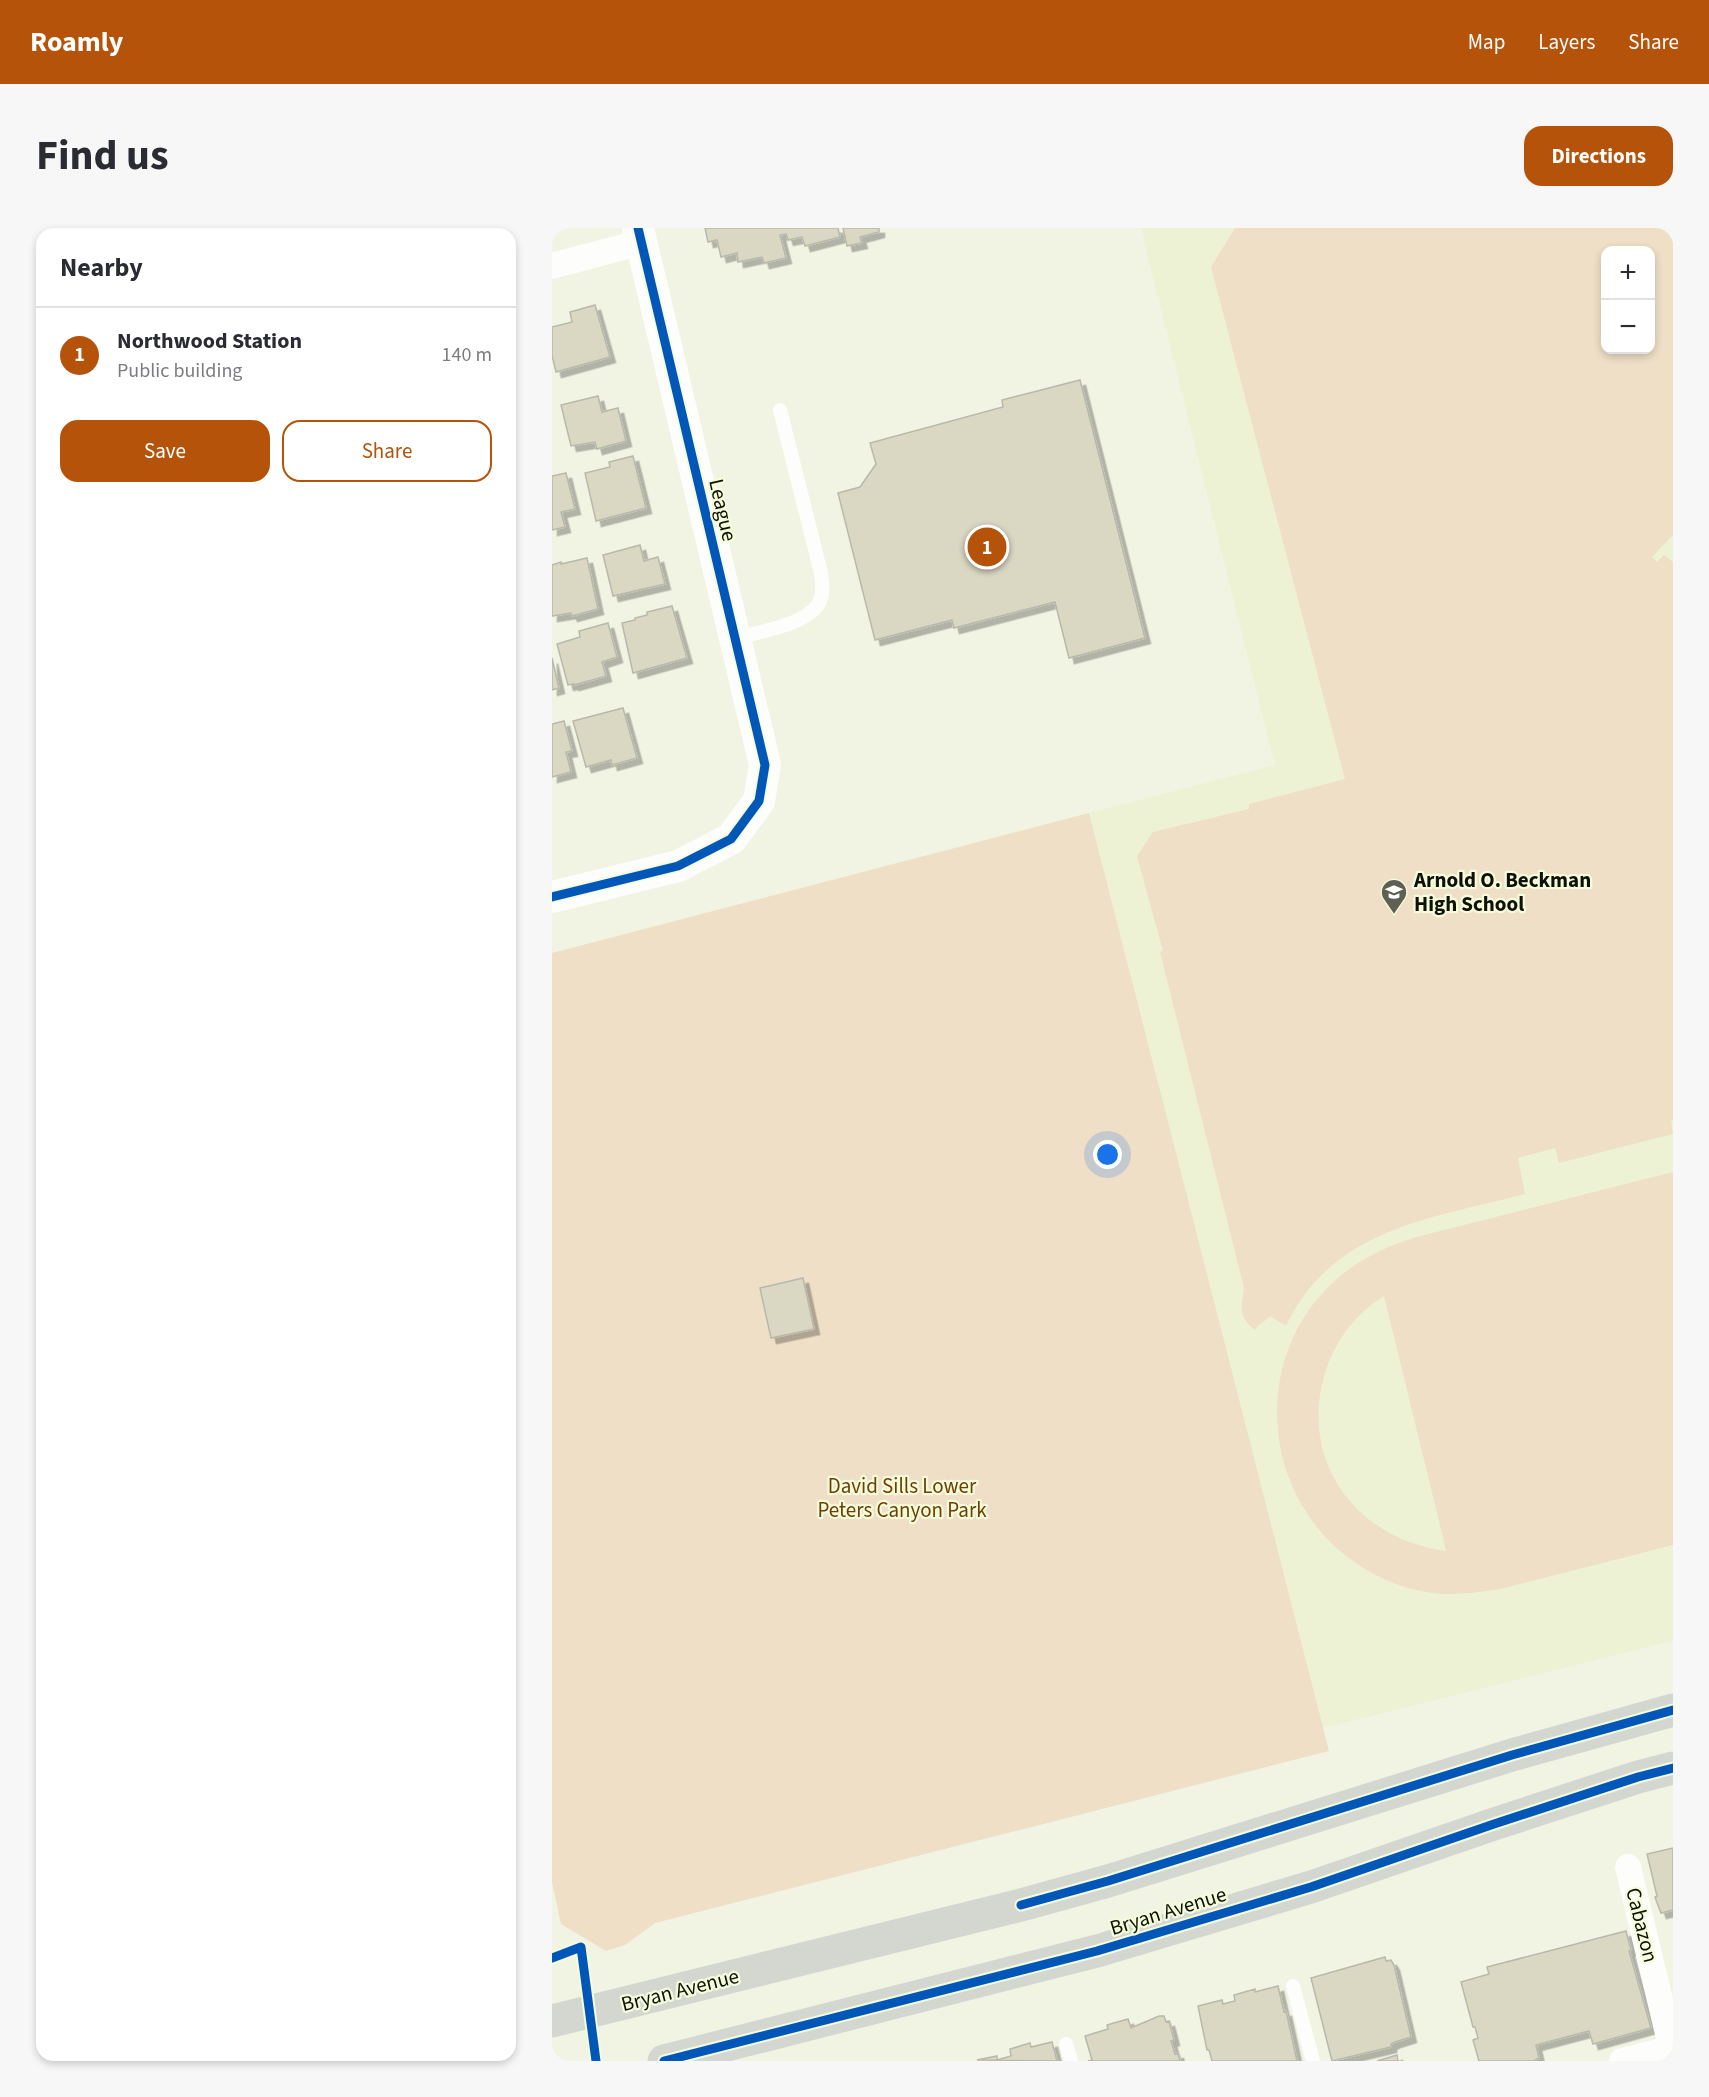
<!DOCTYPE html>
<meta charset="utf-8">
<style>
:root{--surface:#fff;--page:#f7f7f7;--text:#2b2b33;--muted:#7c7c81;--line:#e1e1e2;--accent:#b45309}
body{margin:0;font-family:"Source Sans 3",sans-serif;background:var(--page);color:var(--text)}
.controls{position:absolute;right:18px;top:18px;display:grid;overflow:hidden;border-radius:12px;box-shadow:0 3px 9px #0003}
.controls button{width:54px;height:54px;display:grid;place-items:center;padding:0;border:0;border-bottom:2px solid var(--line);background:var(--surface);color:var(--text);font:30px sans-serif}
.you{position:absolute;left:556px;top:927px;width:21px;height:21px;margin:-15px;border:4px solid #fff;border-radius:50%;background:#1a73e8;box-shadow:0 0 0 9px #1a73e833}
.badge{display:grid;place-items:center;width:39px;height:39px;border-radius:50%;background:var(--accent);color:#fff;font-size:20px;font-weight:700}
.pin{position:absolute;translate:-50% -50%;border:3px solid #fff;box-shadow:0 2px 6px #0006}
.list{margin:0;padding:0;list-style:none}
h2{display:flex;justify-content:space-between;align-items:center;height:78px;margin:0;padding:0 24px;font-size:26px}
h2 small{font-size:20px;font-weight:400;color:var(--muted)}
.list li{display:grid;grid-template-columns:39px 1fr auto;gap:18px;align-items:center;box-sizing:border-box;height:96px;padding:0 24px;border-top:2px solid var(--line)}
.list b{display:block;font-size:22px;white-space:nowrap}
.list p{margin:0;font-size:20px;white-space:nowrap;color:var(--muted)}
.list em{font-size:20px;font-style:normal;color:var(--muted)}
.actions{display:flex;gap:12px;padding:18px 24px}
.actions a{flex:1;padding:14px 0;border:2px solid var(--accent);border-radius:18px;text-align:center;font-size:21px;color:var(--accent)}
.actions .main{background:var(--accent);color:#fff}
.map{position:relative;flex:none;width:1121px;height:1833px;overflow:hidden;border-radius:18px}
header{display:flex;align-items:center;gap:36px;box-sizing:border-box;height:84px;padding:0 30px;background:var(--accent);color:#fff}
header strong{font-size:28px}
nav{display:flex;gap:33px;margin-inline-start:auto;font-size:21px}
.intro{display:flex;align-items:center;justify-content:space-between;box-sizing:border-box;height:144px;padding:0 36px}
h1{margin:0;font-size:42px}
.button{padding:15px 27px;border-radius:18px;background:var(--accent);color:#fff;font-size:21px;font-weight:700}
main{display:flex;gap:36px;padding:0 36px}
aside{flex:1;background:var(--surface);border-radius:18px;box-shadow:0 3px 9px #0003}
.map>svg:first-child{display:block}
</style>
<header>
<strong>Roamly</strong>
<nav><a>Map</a><a>Layers</a><a>Share</a></nav>
</header>
<div class="intro"><h1>Find us</h1><a class="button">Directions</a></div>
<main>
<aside>
<h2>Nearby<small></small></h2>
<ul class="list">
<li><span class="badge">1</span><div><b>Northwood Station</b><p>Public building</p></div><em>140 m</em></li>
</ul>
<div class="actions"><a class="main">Save</a><a>Share</a></div>
</aside>
<div class="map">
<svg width="1121" height="1833" viewBox="0 0 1121 1833">
<defs>
<filter id="shadow"><feDropShadow dx="5.5" dy="5.5" stdDeviation="0" flood-color="#0004"/></filter>
</defs>
<rect width="100%" height="100%" fill="#f1f4e3"/>
<path fill="#edf2d5" fill-rule="evenodd" d="M 589,0 L 1121,0 L 1121,1413 L 770,1500 L 537,585 L 723,537 ZM 1054,22 L 1098,22 L 1098,122 L 1054,122 Z"/>
<path fill="#eedfc6" fill-rule="evenodd" d="M 683,0 L 1121,0 L 1121,307 L 1100,329 L 1105,334 L 1112,327 L 1121,334 L 1121,892 L 1119,893 L 1121,906 L 1007,935 L 1003,920 L 966,930 L 973,966 C 881,990 780,1000 734,1098 L 718,1088 C 713,1094 707,1095 703,1102 C 686,1088 689,1080 692,1060 L 608,724 L 611,723 L 585,628 L 601,604 L 697,581 L 697,576 L 793,551 L 659,39 ZM 1054,22 L 1098,22 L 1098,122 L 1054,122 Z
M 537,585 L 777,1523 L 103,1695 L 73,1717 L 54,1723 L 9,1696 L 0,1654 L 0,725 Z
M 1121,944 L 1121,1317 L 948,1361 C 930,1364 912,1366 894,1366 C 861,1365 827,1352 801,1333 C 716,1273 699,1149 767,1069 C 792,1039 825,1022 861,1010 ZM 832,1068 L 894,1322 L 894,1323 C 803,1311 745,1231 774,1142 C 784,1112 805,1084 832,1068 Z"/>
<path fill="#dad7c3" stroke="#b9b9ab" stroke-width="1.5" filter="url(#shadow)" d="M 153,0 L 286,0 L 288,9 L 253,18 L 250,9 L 236,12 L 234,6 L 228,7 L 234,30 L 212,35 L 210,29 L 186,34 L 185,25 L 169,29 L 165,12 L 156,14 Z
M 291,0 L 327,0 L 327,4 L 308,9 L 310,15 L 295,18 Z
M 43,77 L 58,129 L 4,144 L 0,127 L 0,99 L 20,94 L 18,84 Z
M 528,152 L 593,410 L 517,430 L 503,374 L 402,400 L 400,392 L 323,412 L 286,265 L 308,259 L 324,236 L 318,215 L 451,179 L 450,172 Z
M 46,168 L 50,184 L 66,180 L 74,213 L 45,221 L 43,214 L 19,218 L 9,177 Z
M 81,228 L 94,280 L 44,293 L 33,245 L 58,239 L 57,234 Z
M 14,245 L 23,281 L 9,284 L 13,299 L 0,302 L 0,248 Z
M 88,317 L 92,333 L 106,329 L 113,356 L 61,368 L 51,327 Z
M 35,330 L 46,381 L 20,388 L 19,385 L 0,388 L 0,337 L 9,334 L 9,336 Z
M 120,378 L 135,430 L 81,445 L 70,395 L 83,392 L 83,390 L 95,387 L 95,384 Z
M 56,395 L 65,429 L 50,434 L 54,448 L 22,457 L 22,456 L 16,457 L 5,416 L 28,409 L 27,403 Z
M 0,430 L 7,460 L 0,462 Z
M 71,480 L 85,530 L 60,537 L 59,532 L 34,539 L 21,493 Z
M 12,493 L 20,523 L 14,524 L 19,544 L 0,549 L 0,496 Z
M 251,1050 L 262,1101 L 219,1110 L 208,1060 Z
M 1121,1620 L 1121,1682 L 1109,1685 L 1103,1669 L 1105,1668 L 1095,1626 Z
M 1074,1703 L 1079,1722 L 1077,1723 L 1099,1800 L 1041,1816 L 1037,1803 L 984,1817 L 987,1830 L 981,1833 L 927,1833 L 921,1812 L 926,1810 L 923,1799 L 921,1799 L 909,1754 L 937,1746 L 935,1739 Z
M 833,1729 L 834,1733 L 839,1732 L 842,1737 L 859,1809 L 843,1814 L 839,1816 L 839,1819 L 780,1833 L 759,1750 Z
M 726,1758 L 732,1784 L 734,1783 L 745,1833 L 660,1833 L 657,1822 L 655,1822 L 646,1778 L 670,1772 L 671,1776 L 683,1773 L 682,1767 L 703,1761 L 703,1764 Z
M 607,1788 L 612,1788 L 614,1794 L 617,1793 L 622,1812 L 619,1813 L 623,1826 L 626,1825 L 628,1833 L 536,1833 L 540,1832 L 533,1808 L 556,1801 L 555,1797 L 576,1791 L 579,1800 Z
M 500,1814 L 505,1833 L 425,1832 L 445,1828 L 445,1832 L 459,1828 L 458,1821 L 478,1815 L 479,1819 Z
M 845,1827 L 846,1833 L 825,1833 Z"/>
<g fill="none" stroke-linecap="round" stroke-linejoin="round">
<path stroke="#fdfdfb" stroke-width="14" d="M 183,410 C 206,404 257,397 268,373 C 272,364 270,354 269,345 L 228,182
M 741,1758 L 761,1833
M 514,1816 L 519,1833"/>
<path stroke="#fdfdfb" stroke-width="26" d="M 0,38 L 90,14
M 1076,1639 L 1121,1826
M 1070,1833 L 1121,1820"/>
<path stroke="#fdfdfb" stroke-width="32" d="M 0,669 L 126,638 L 179,611 L 207,573 L 213,537 L 86,0"/>
<path stroke="#d4d7d0" stroke-width="33" d="M 0,1793 L 469,1677 L 556,1653 L 960,1527 L 1121,1482
M 112,1833 L 545,1723 L 759,1659 L 942,1596 L 1086,1549 L 1121,1540"/>
<g stroke="#f5fcdb" stroke-width="13">
<path id="cycleway" d="M 0,669 L 126,638 L 179,611 L 207,573 L 213,537 L 86,0
M 469,1677 L 556,1653 L 960,1527 L 1121,1482
M 0,1730 L 29,1719 L 44,1833
M 112,1833 L 545,1723 L 759,1659 L 942,1596 L 1086,1549 L 1121,1540"/>
</g>
<use href="#cycleway" stroke="#0057b8" stroke-width="9"/>
</g>
<defs>
<g id="school-pin" transform="scale(1.35)"><path d="M0 17L-7.5 6A9.5 9.5 0 1 1 7.5 6Z" fill="#5e6053" stroke="#f5fcdb"/><path d="M0-5L7-2L0 1L-7-2ZM-4 1L0 2.5L4 1V4Q0 6-4 4Z" fill="#fff"/></g>
</defs>
<g fill-rule="evenodd">
<use href="#school-pin" x="842" y="664"/>
</g>
<g text-anchor="middle" stroke-width="4.5" stroke-linejoin="round" paint-order="stroke">
<g font-size="21" fill="#0f1106" stroke="#f5fcdb">
<text transform="translate(171 282) rotate(77)" y="7">League</text>
<text transform="translate(616 1683) rotate(-17)" y="7">Bryan Avenue</text>
<text transform="translate(1090 1697) rotate(76)" y="7">Cabazon</text>
<text transform="translate(128 1762) rotate(-14)" y="7">Bryan Avenue</text>
</g>
<g font-size="21" font-weight="bold" fill="#0f1106" stroke="#f5fcdb" text-anchor="start">
<text x="862" y="659">Arnold O. Beckman<tspan x="862" dy="24">High School</tspan></text>
</g>
<g font-size="21" fill="#6c3f02" stroke="#f5fcdb">
<text x="350" y="1265">David Sills Lower<tspan x="350" dy="24">Peters Canyon Park</tspan></text>
</g>
</g>
</svg>
<div class="controls">
<button>+</button>
<button>−</button>
</div>
<div class="you"></div>
<div class="pin badge" style="left:435px;top:319px">1</div>
</div>
</main>
